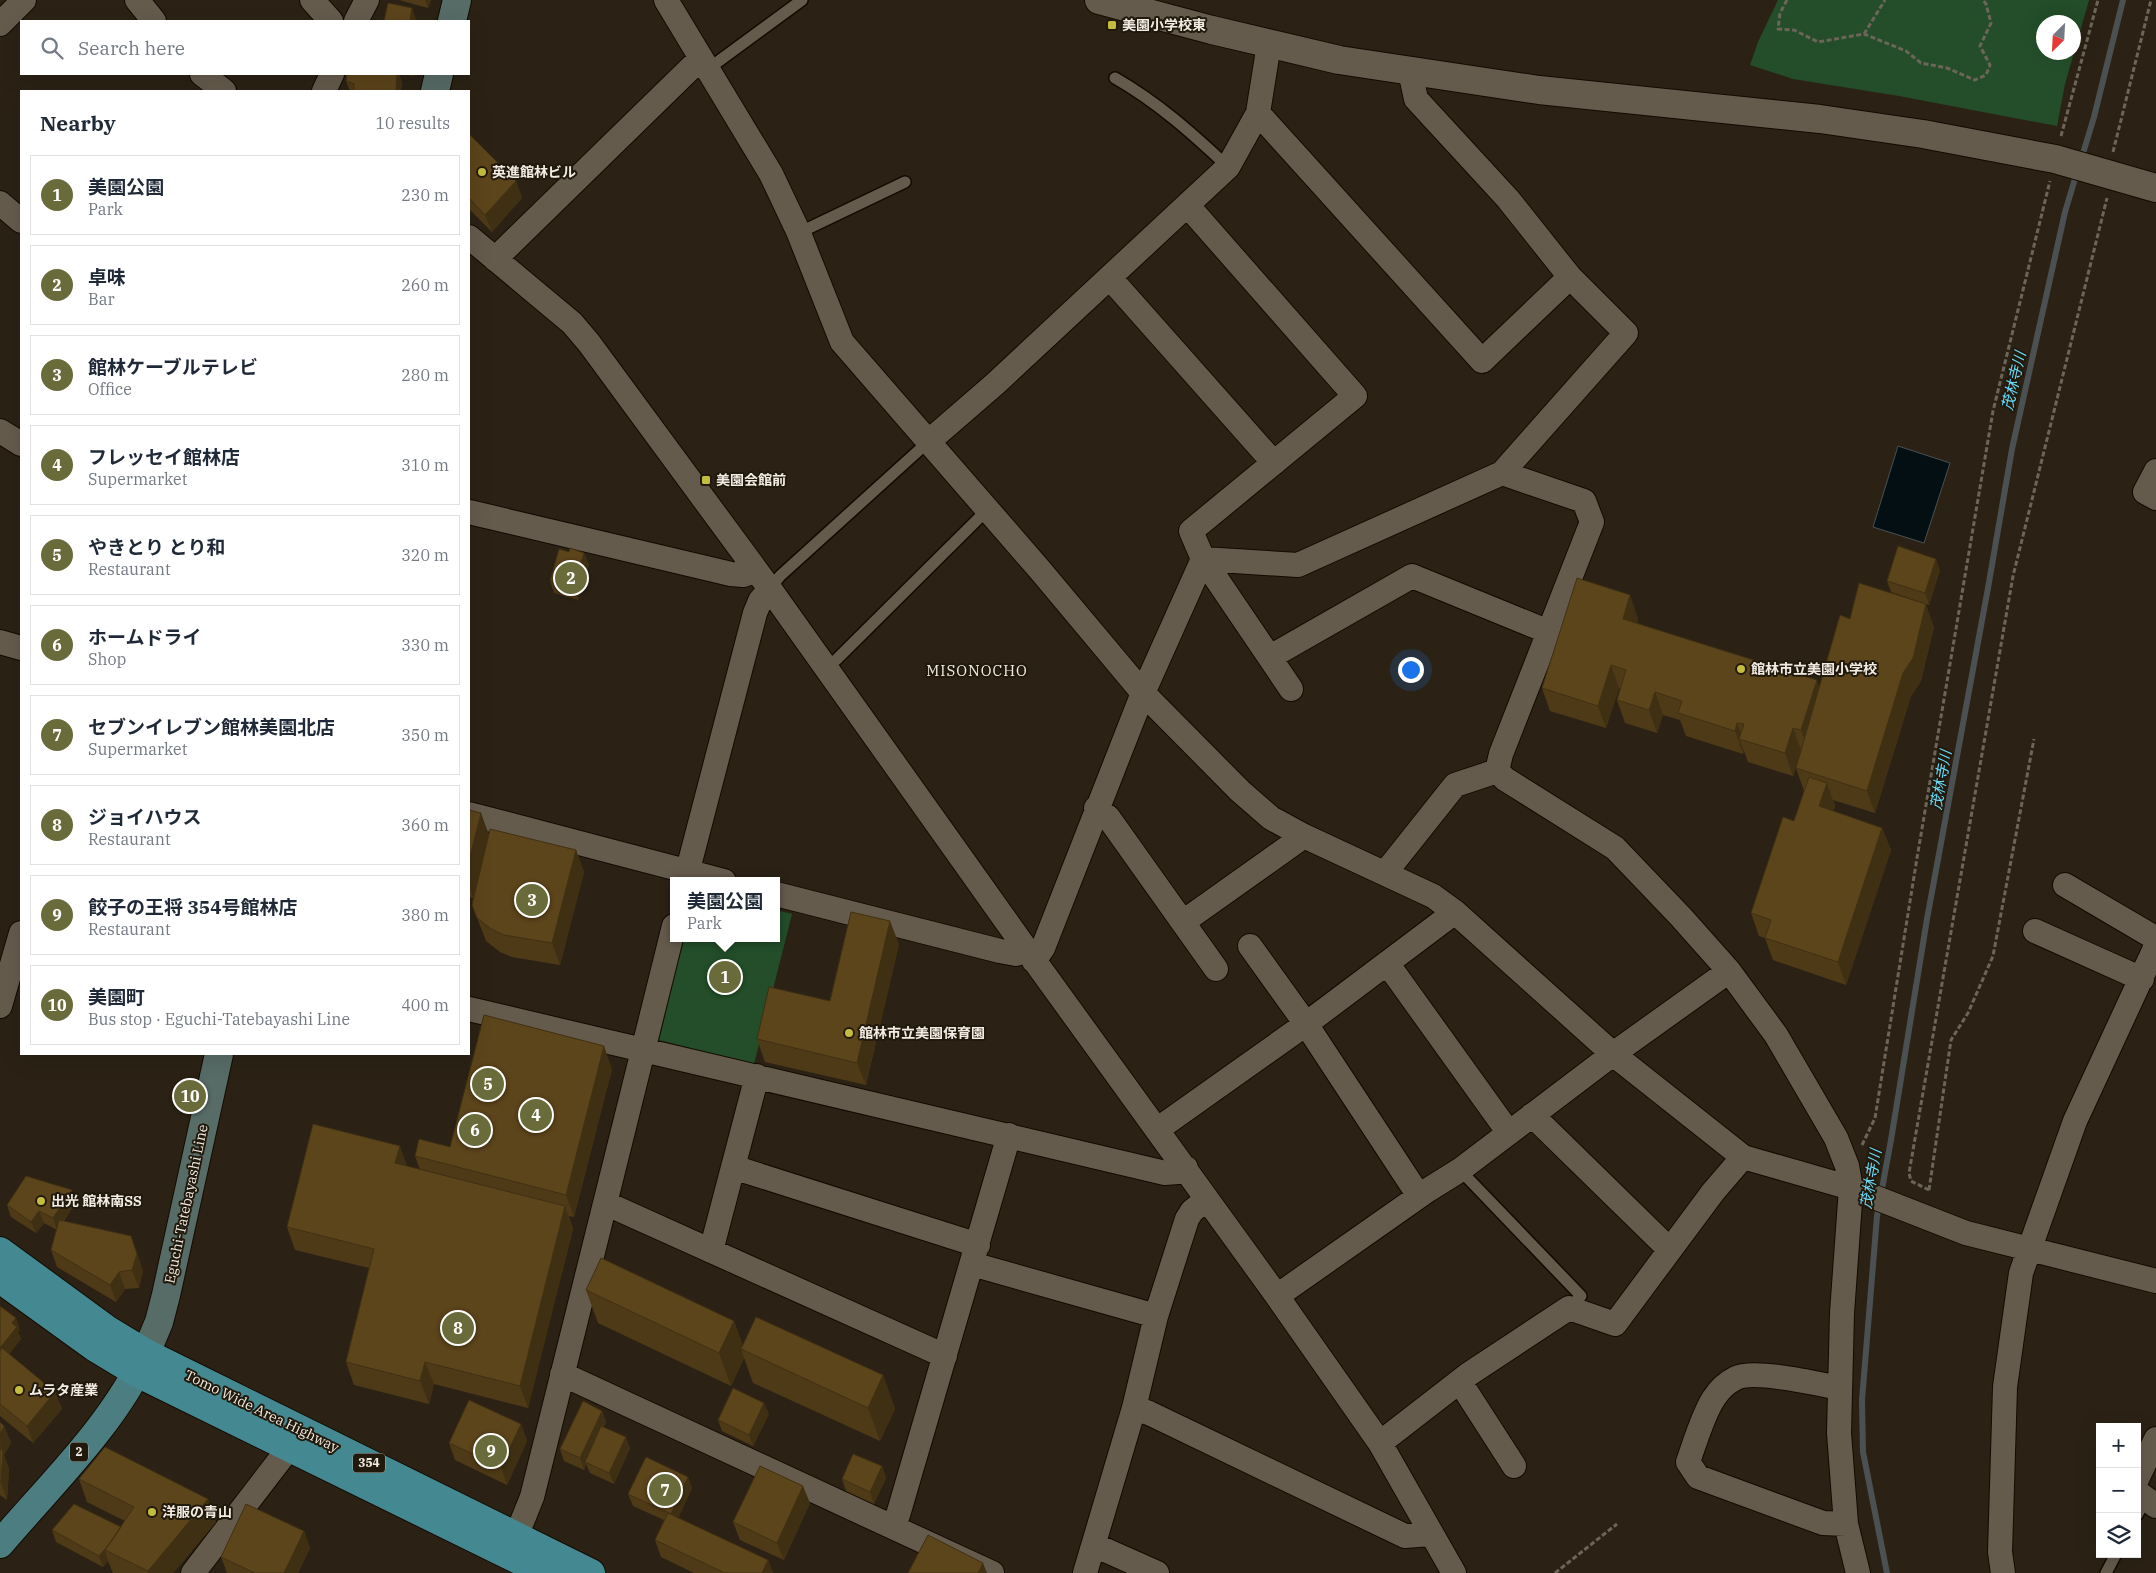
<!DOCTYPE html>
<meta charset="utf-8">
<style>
:root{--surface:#fff;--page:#f2f2f3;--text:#1f2937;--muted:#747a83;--line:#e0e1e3;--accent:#696b3a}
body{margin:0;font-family:"IBM Plex Serif","Noto Sans JP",serif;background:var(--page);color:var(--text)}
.controls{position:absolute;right:15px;bottom:15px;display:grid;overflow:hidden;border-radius:0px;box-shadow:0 5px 20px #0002}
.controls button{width:45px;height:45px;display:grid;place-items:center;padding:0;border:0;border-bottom:1px solid var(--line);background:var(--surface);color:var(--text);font:25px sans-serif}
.compass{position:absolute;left:2036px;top:15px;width:45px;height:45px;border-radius:50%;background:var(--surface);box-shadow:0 5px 20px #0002;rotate:204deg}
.you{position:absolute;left:1410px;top:669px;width:18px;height:18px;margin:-12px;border:4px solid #fff;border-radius:50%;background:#1a73e8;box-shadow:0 0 0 8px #1a73e833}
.badge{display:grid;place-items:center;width:32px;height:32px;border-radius:50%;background:var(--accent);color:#fff;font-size:16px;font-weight:700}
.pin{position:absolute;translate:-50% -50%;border:2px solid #fff;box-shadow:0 1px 5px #0006}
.popup{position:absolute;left:670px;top:877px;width:110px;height:65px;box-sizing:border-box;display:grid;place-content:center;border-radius:0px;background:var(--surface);filter:drop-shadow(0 1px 4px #0005);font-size:16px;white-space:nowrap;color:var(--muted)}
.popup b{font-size:19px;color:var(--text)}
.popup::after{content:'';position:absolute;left:50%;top:100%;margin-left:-10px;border:10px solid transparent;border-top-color:var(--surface)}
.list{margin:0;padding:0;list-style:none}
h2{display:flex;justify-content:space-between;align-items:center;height:65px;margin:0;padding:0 20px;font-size:21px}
h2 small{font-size:16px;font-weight:400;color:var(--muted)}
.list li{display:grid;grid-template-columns:32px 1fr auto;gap:15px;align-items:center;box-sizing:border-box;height:80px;margin:0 10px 10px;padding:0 10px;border:1px solid var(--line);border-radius:0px}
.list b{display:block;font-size:19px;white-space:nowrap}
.list p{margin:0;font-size:16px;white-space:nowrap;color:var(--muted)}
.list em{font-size:16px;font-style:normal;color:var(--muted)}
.icon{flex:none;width:28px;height:28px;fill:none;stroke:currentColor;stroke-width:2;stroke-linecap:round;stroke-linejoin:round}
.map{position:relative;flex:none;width:2156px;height:1573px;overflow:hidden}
.search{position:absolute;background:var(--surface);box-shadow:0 5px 20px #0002;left:20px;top:20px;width:450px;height:55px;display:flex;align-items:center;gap:12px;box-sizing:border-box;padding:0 18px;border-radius:0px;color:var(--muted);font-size:19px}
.panel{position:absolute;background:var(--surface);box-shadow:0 5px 20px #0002;left:20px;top:90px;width:450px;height:965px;border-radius:0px}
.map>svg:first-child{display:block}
</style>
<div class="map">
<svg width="2156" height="1573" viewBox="0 0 2156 1573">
<rect width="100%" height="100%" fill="#2b2215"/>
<path fill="#234e29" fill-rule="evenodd" d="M 1778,0 L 2089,0 L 2065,84 L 2057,126 L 1899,96 L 1793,79 L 1750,65 L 1758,42 ZM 2044,22 L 2074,22 L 2074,52 L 2044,52 Z
M 776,910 L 792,914 L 754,1064 L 659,1040 L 684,938 L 776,938 Z"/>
<path fill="#030f13" stroke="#4b5152" d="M 1898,446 L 1950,463 L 1924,543 L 1873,527 Z"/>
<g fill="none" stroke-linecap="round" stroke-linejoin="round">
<path stroke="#4b5152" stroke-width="6" d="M 2081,160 L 2094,117 L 2123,0
M 1887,1573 L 1863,1452 L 1862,1400 L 1877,1216 L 1891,1140 L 1927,919 L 1988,588 L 2012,449 L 2065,212 L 2077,172"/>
<g stroke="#130b02" stroke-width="14">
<path id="service" d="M 708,69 L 802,0
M 1115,78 C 1157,102 1192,133 1228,167
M 798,231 L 809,228 L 905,182
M 770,589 L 780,576 L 928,442
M 824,668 L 836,660 L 987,510
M 1460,1170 L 1581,1296 L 1569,1308
M 2137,1515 L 2146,1499
M 2106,1573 L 2116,1554"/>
</g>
<g stroke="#130b02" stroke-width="26">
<path id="minor" d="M 137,0 L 154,21
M 312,0 L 331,21
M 666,0 L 771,174 L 798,231 L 842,342 L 1040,570 L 1143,693 L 1240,791 L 1271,818 L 1304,836 L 1433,896 L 1455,912 L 1613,1054 L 1743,1157 L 1851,1188 L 1966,1233 L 2156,1281
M 356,21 L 367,0
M 0,24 L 24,0
M 1410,71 L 1416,99 L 1508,199 L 1570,277 L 1626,333 L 1502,473
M 202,74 L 224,91
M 324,91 L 332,74
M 1258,113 L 1482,361 L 1570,277
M 0,203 L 21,221
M 1188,206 L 1355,396 L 1191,531 L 1203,559 L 1291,689
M 469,237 L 572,323 L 589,343 L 770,589 L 1026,949 L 1277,1296 L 1380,1443 L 1454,1573
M 495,259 L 701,58
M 1110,278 L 1274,463
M 0,431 L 21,444
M 928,442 L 995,384 L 1228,167 L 1258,113 L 1269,44
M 2156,471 L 2145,492 L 2156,498
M 469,512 L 731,574 L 743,575 L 755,571
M 1203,559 L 1298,565 L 1502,473 L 1584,501 L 1592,522 L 1501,754 L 1497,771
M 0,642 L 21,648
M 1270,657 L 1412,576 L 1549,632
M 1497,771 L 1505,779 L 1615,848 L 1681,917 L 1729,971 L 1776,1035 L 1836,1138 L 1847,1166 L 1851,1188 L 1842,1313 L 1839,1433 L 1846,1524 L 1858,1573
M 1096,808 L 1108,817 L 1216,969
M 469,814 L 724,881
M 1385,873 L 1455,785 L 1497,771
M 685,881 L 755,613 L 760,601 L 770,589
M 2065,885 L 2150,935 L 2156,941
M 776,894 L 1000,951 L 1016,954 L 1026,949
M 1183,922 L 1304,836
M 2035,931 L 2142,979
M 1250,946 L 1306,1024 L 1419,1196
M 1034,961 L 1043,948 L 1143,693 L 1203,559
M 1387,963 L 1509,1133
M 0,1006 L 21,933
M 469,1009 L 1165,1173 L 1178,1172 L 1186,1168
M 1532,1115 L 1670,1250
M 1158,1129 L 1306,1024 L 1455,912
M 733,1167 L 978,1245
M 605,1203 L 945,1356
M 711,1251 L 757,1076
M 972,1264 L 1156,1316
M 1277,1296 L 1428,1190 L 1460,1170 L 1613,1054 L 1729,971
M 562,1374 L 992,1573
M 1460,1382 L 1514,1466
M 1839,1388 C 1818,1384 1755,1369 1736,1378 C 1728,1382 1719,1390 1714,1398 C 1704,1412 1694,1445 1688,1462 L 1698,1477 L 1823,1523 L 1846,1524
M 1134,1408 L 1149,1413 L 1405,1536 L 1430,1534
M 1380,1443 L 1469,1374 L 1569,1308 L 1615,1324 L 1713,1192 L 1743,1157
M 2137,1479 L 2156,1439
M 2137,1492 L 2156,1506
M 891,1526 L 898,1515 L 1009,1135
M 1094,1545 L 1157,1573
M 509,1554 L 532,1497 L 674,926
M 193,1573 L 289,1448
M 1085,1573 L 1134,1408 L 1156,1316 L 1187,1219 L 1192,1211 L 1207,1199
M 2003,1573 L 2000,1552 L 2005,1387 L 2021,1273 L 2075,1121 L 2156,946"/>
</g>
<g stroke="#130b02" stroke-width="30">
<path id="tertiary" d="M 1099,0 L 1212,30 L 1339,60 L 1539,90 L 1820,119 L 1923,134 L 2055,159 L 2156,188"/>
</g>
<g stroke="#130b02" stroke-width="30">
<path id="secondary" d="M 452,21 L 457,0
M 435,91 L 439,74
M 146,1353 L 159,1322 L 166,1295 L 219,1054"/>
</g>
<g stroke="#130b02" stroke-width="30">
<path id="primary" d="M 0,1544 C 50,1485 115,1423 146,1353"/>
</g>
<g stroke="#130b02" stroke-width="30">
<path id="trunk" d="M 0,1251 L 108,1330 L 146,1353 L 591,1573
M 0,1279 L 94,1347 L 137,1373 L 545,1573"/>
</g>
<path stroke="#6d6559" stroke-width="3" stroke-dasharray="5 2.5" stroke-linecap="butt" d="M 1787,0 L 1780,13 L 1778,29 L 1794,30 L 1818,42 L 1864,34 L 1906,51 L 1921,63 L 1947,68 L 1975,80 L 1986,75 L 1990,65 L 1980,46 L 1991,23 L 1986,4 L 1983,0
M 1864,34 L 1885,0
M 2061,136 L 2098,0
M 2113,152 L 2151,0
M 1862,1145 L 1875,1118 L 1917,858 L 1993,411 L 2050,181
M 1929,1190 L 1911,1181 L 1909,1173 L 2013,576 L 2107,198
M 1929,1190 L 1951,1040 L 1968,1013 L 1993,956 L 2034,739
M 1555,1573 L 1617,1524"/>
<use href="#service" stroke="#655b4d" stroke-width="11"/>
<use href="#minor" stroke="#655b4d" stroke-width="24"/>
<use href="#tertiary" stroke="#655b4d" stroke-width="28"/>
<use href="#secondary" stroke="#586c67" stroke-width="28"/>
<use href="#primary" stroke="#4c7d81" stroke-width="28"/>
<use href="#trunk" stroke="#448892" stroke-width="28"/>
</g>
<path fill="#4f3a17" d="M 399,0 L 431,0 L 428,8 Z
M 399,74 L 402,83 L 401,91 L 350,91 L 346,81 Z
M 401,74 L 415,74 L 414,76 Z
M 469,134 L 516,181 L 522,198 L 492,232 L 469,209 Z
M 589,564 L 578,600 L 554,593 L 550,581 Z
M 1940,570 L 1929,605 L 1891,592 L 1887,581 Z
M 1638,618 L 1637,623 L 1819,687 L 1850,619 L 1934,627 L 1921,681 L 1911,696 L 1875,813 L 1833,800 L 1835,806 L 1833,811 L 1882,828 L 1891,850 L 1846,985 L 1773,960 L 1765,938 L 1759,936 L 1751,913 L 1794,821 L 1804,791 L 1796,768 L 1799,757 L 1793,776 L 1748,762 L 1744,751 L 1743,754 L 1686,736 L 1680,720 L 1663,715 L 1657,733 L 1625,723 L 1617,700 L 1620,688 L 1619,688 L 1606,728 L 1550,711 L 1542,688 Z
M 469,810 L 488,834 L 576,850 L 584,872 L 560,965 L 512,957 L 500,952 L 486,941 L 472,905 L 473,898 L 469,897 Z
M 899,944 L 866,1085 L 765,1062 L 757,1039 L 830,1001 Z
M 612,1069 L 574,1217 L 569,1216 L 573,1229 L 528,1408 L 434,1384 L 429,1404 L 354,1385 L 346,1362 L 369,1268 L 295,1250 L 287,1227 L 420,1170 L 415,1156 L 450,1147 Z
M 76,1202 L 64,1221 L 131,1236 L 143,1271 L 139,1288 L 125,1289 L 116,1302 L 57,1267 L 51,1250 L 57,1230 L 44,1223 L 36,1233 L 11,1217 L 7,1205 Z
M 586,1290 L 734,1321 L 743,1346 L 883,1375 L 895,1409 L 880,1441 L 753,1383 L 744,1358 L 731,1386 L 598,1323 Z
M 0,1306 L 20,1330 L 18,1332 L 21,1339 L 9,1354 L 55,1392 L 62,1409 L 33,1443 L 0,1416 Z
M 602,1411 L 606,1422 L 604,1427 L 630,1448 L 614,1484 L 590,1473 L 586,1464 L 584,1470 L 564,1461 L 560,1449 Z
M 769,1414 L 753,1446 L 722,1431 L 718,1420 Z
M 0,1422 L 4,1426 L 11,1443 L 4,1455 L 9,1469 L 7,1500 L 0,1495 Z
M 521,1424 L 527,1441 L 507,1485 L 455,1460 L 449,1443 Z
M 882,1466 L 886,1478 L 874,1504 L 846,1491 L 842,1479 Z
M 688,1477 L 692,1488 L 678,1518 L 768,1560 L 773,1573 L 694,1573 L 661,1557 L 655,1540 L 664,1520 L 633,1506 L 628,1494 Z
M 79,1479 L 216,1522 L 173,1573 L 113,1573 L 108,1561 L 103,1567 L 56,1542 L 52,1530 L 121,1527 L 125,1521 L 87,1502 Z
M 810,1503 L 784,1560 L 740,1540 L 733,1522 Z
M 304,1531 L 310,1548 L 298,1573 L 227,1573 L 221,1557 Z"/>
<path fill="#403013" d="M 425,0 L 431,0 L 428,8 Z
M 412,8 L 416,20 L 416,21 L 410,21 Z
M 397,74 L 399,74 L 402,83 L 401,91 L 396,91 Z
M 516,181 L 522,198 L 492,232 L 485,215 Z
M 584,553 L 589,564 L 578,600 L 574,588 Z
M 1936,559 L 1940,570 L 1929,605 L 1925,593 Z
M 1630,595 L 1638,618 L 1631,641 L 1623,619 Z
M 1926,604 L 1934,627 L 1921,681 L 1911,696 L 1875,813 L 1867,791 L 1903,673 Z
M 1611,665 L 1619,688 L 1606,728 L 1598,706 Z
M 1817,680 L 1825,703 L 1809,753 L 1801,730 Z
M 1655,692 L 1663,715 L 1657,733 L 1649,710 Z
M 1737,723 L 1744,741 L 1739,739 L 1744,751 L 1743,754 L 1735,731 Z
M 1793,728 L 1801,750 L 1793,776 L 1785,753 Z
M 1827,783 L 1835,806 L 1827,829 L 1819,806 Z
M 481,813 L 489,835 L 473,898 L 469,886 L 469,861 Z
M 1882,828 L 1891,850 L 1846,985 L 1838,962 Z
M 576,850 L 584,872 L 560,965 L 552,943 Z
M 890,921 L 899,944 L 866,1085 L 857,1063 Z
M 604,1046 L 612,1069 L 574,1217 L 566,1195 Z
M 400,1146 L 408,1168 L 395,1163 Z
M 72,1190 L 76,1202 L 57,1230 L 53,1218 Z
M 565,1206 L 573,1229 L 528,1408 L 520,1386 Z
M 39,1211 L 44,1223 L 36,1233 L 31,1222 Z
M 131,1236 L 143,1271 L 139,1288 L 132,1270 Z
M 119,1272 L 125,1289 L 116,1302 L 110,1285 Z
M 16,1318 L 20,1330 L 18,1332 L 21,1339 L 4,1361 L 0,1348 L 12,1323 Z
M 734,1321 L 745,1351 L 741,1349 L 744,1358 L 731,1386 L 719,1353 Z
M 425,1362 L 434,1384 L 429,1404 L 420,1381 Z
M 883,1375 L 895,1409 L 880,1441 L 868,1408 Z
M 55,1392 L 62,1409 L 33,1443 L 27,1426 Z
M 764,1403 L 769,1414 L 753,1446 L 749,1435 Z
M 602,1411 L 606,1422 L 587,1463 L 585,1462 L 586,1464 L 584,1470 L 580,1458 Z
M 521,1424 L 527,1441 L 507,1485 L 501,1467 Z
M 4,1426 L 11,1443 L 4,1455 L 9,1469 L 7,1500 L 1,1483 L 0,1434 Z
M 626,1437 L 630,1448 L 614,1484 L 609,1473 Z
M 882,1466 L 886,1478 L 874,1504 L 870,1492 Z
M 688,1477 L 692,1488 L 675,1526 L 671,1514 Z
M 803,1486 L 810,1503 L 784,1560 L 777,1543 Z
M 208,1499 L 216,1522 L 173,1573 L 148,1573 L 148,1571 Z
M 122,1528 L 105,1550 L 108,1561 L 103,1567 L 99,1556 Z
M 304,1531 L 310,1548 L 298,1573 L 284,1573 Z
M 768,1560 L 773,1573 L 762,1573 Z
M 983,1563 L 987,1573 L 978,1573 Z"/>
<path fill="#5c441b" stroke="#403013" d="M 388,3 L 412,8 L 410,21 L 384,21 Z
M 347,74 L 397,74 L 396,91 L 354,91 L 354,84 L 346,81 Z
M 469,134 L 516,181 L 485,215 L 469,198 Z
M 1898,546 L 1936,559 L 1925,593 L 1887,581 Z
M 570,548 L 584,553 L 574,588 L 550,581 L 559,549 L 569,552 Z
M 1577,578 L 1630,595 L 1623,619 L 1817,680 L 1801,730 L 1793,728 L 1785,753 L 1739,739 L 1744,724 L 1737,723 L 1735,731 L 1678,713 L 1682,701 L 1655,692 L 1649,710 L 1617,700 L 1626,670 L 1611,665 L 1598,706 L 1542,688 Z
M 1859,583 L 1926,604 L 1913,658 L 1903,673 L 1867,791 L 1796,768 L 1840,615 L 1850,619 Z
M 1809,777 L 1827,783 L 1819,806 L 1882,828 L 1838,962 L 1765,938 L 1771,920 L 1751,913 L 1783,817 L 1794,821 Z
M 469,810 L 481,813 L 469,861 Z
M 490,829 L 576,850 L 552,943 L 504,935 L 491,929 L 477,918 L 472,905 Z
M 851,912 L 890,921 L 857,1063 L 757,1039 L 769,987 L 830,1001 Z
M 484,1015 L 604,1046 L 566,1195 L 415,1156 L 419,1139 L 450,1147 Z
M 313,1124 L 400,1146 L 395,1163 L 565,1206 L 520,1386 L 425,1362 L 420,1381 L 346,1362 L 374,1249 L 287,1227 Z
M 26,1176 L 72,1190 L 53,1218 L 39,1211 L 31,1222 L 7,1205 Z
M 59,1220 L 131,1236 L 137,1254 L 132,1270 L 119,1272 L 110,1285 L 51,1250 Z
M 601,1258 L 734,1321 L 719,1353 L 586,1290 Z
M 0,1306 L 16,1318 L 12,1323 L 17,1327 L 0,1348 Z
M 756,1317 L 883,1375 L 868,1408 L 741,1349 Z
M 2,1348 L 55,1392 L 27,1426 L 0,1404 L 0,1351 Z
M 733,1388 L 764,1403 L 749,1435 L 718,1420 Z
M 469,1400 L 521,1424 L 501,1467 L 449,1443 Z
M 583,1401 L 602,1411 L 580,1458 L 560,1449 Z
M 0,1422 L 4,1426 L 0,1434 Z
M 601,1426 L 626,1437 L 609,1473 L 585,1462 Z
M 105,1447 L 208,1499 L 148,1571 L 105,1550 L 134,1507 L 79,1479 Z
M 0,1449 L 3,1451 L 1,1483 L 0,1482 Z
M 853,1454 L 882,1466 L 870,1492 L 842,1479 Z
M 646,1457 L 688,1477 L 671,1514 L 628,1494 Z
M 760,1466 L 803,1486 L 777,1543 L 733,1522 Z
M 74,1504 L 121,1527 L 111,1542 L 99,1556 L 52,1530 Z
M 246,1504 L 304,1531 L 284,1573 L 255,1573 L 221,1557 Z
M 668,1513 L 768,1560 L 762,1573 L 725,1573 L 655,1540 Z
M 928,1535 L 983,1563 L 978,1573 L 908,1573 Z"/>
<g fill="#c4bc3e" stroke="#21190c" stroke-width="2">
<rect x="1107" y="20" width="10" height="10" rx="2.5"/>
<circle cx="482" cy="172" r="5"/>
<rect x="701" y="475" width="10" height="10" rx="2.5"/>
<circle cx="1741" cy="669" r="5"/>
<circle cx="849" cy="1033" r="5"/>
<circle cx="41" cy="1201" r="5"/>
<circle cx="19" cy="1390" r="5"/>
<circle cx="152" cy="1512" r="5"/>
</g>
<g text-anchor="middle" stroke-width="4" stroke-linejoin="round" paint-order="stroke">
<g fill="#21190c" stroke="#b3ada3" stroke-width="1">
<rect x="70" y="1442.5" width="18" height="19" rx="4"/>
<rect x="353" y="1453.5" width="32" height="19" rx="4"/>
</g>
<g font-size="12" font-weight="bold" fill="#f2ece4">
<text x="79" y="1456">2</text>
<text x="369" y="1467">354</text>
</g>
<g font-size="14" font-weight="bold" fill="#f2ece4" stroke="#21190c" text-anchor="start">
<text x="1122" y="30">美園小学校東</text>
<text x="492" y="177">英進館林ビル</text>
<text x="716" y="485">美園会館前</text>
<text x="1751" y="674">館林市立美園小学校</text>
<text x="859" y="1038">館林市立美園保育園</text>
<text x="51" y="1206">出光 館林南SS</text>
<text x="29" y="1395">ムラタ産業</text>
<text x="162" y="1517">洋服の青山</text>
</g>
<g font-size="14" fill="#f2ece4" stroke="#21190c">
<text transform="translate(186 1204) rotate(-78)" y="5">Eguchi-Tatebayashi Line</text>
<text transform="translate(262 1411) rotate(26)" y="5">Tomo Wide Area Highway</text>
</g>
<g font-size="15" font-style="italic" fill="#69dafa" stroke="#21190c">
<text transform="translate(2014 381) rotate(-77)" y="5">茂林寺川</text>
<text transform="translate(1941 780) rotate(-80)" y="5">茂林寺川</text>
<text transform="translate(1871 1179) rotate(-80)" y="5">茂林寺川</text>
</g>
<g font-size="15" letter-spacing="1" fill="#f2ece4" stroke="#21190c">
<text x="977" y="676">MISONOCHO</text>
</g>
</g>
</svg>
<div class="controls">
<button>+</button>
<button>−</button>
<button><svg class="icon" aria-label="layers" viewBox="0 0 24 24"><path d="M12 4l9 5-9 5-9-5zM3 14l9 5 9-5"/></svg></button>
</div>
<svg class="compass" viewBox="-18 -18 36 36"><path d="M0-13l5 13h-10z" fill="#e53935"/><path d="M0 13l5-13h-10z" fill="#747a83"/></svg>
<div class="you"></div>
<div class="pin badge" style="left:725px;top:977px">1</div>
<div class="popup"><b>美園公園</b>Park</div>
<div class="pin badge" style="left:571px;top:578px">2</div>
<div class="pin badge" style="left:532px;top:900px">3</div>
<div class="pin badge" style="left:536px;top:1115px">4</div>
<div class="pin badge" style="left:488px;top:1084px">5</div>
<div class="pin badge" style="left:475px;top:1130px">6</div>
<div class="pin badge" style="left:665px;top:1490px">7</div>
<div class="pin badge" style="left:458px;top:1328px">8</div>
<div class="pin badge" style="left:491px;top:1451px">9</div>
<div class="pin badge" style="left:190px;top:1096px">10</div>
<div class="search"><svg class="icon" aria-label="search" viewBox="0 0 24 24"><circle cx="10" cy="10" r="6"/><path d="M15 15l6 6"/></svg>Search here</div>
<section class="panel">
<h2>Nearby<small>10 results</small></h2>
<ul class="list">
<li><span class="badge">1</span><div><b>美園公園</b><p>Park</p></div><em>230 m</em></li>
<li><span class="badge">2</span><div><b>卓味</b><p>Bar</p></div><em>260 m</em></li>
<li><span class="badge">3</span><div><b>館林ケーブルテレビ</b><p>Office</p></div><em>280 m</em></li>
<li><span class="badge">4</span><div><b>フレッセイ館林店</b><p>Supermarket</p></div><em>310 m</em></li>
<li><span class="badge">5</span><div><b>やきとり とり和</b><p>Restaurant</p></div><em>320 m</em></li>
<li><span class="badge">6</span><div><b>ホームドライ</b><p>Shop</p></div><em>330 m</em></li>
<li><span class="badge">7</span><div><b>セブンイレブン館林美園北店</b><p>Supermarket</p></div><em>350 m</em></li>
<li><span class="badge">8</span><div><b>ジョイハウス</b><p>Restaurant</p></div><em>360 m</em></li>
<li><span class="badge">9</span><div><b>餃子の王将 354号館林店</b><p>Restaurant</p></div><em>380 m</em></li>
<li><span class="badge">10</span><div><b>美園町</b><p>Bus stop · Eguchi-Tatebayashi Line</p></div><em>400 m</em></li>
</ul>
</section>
</div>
